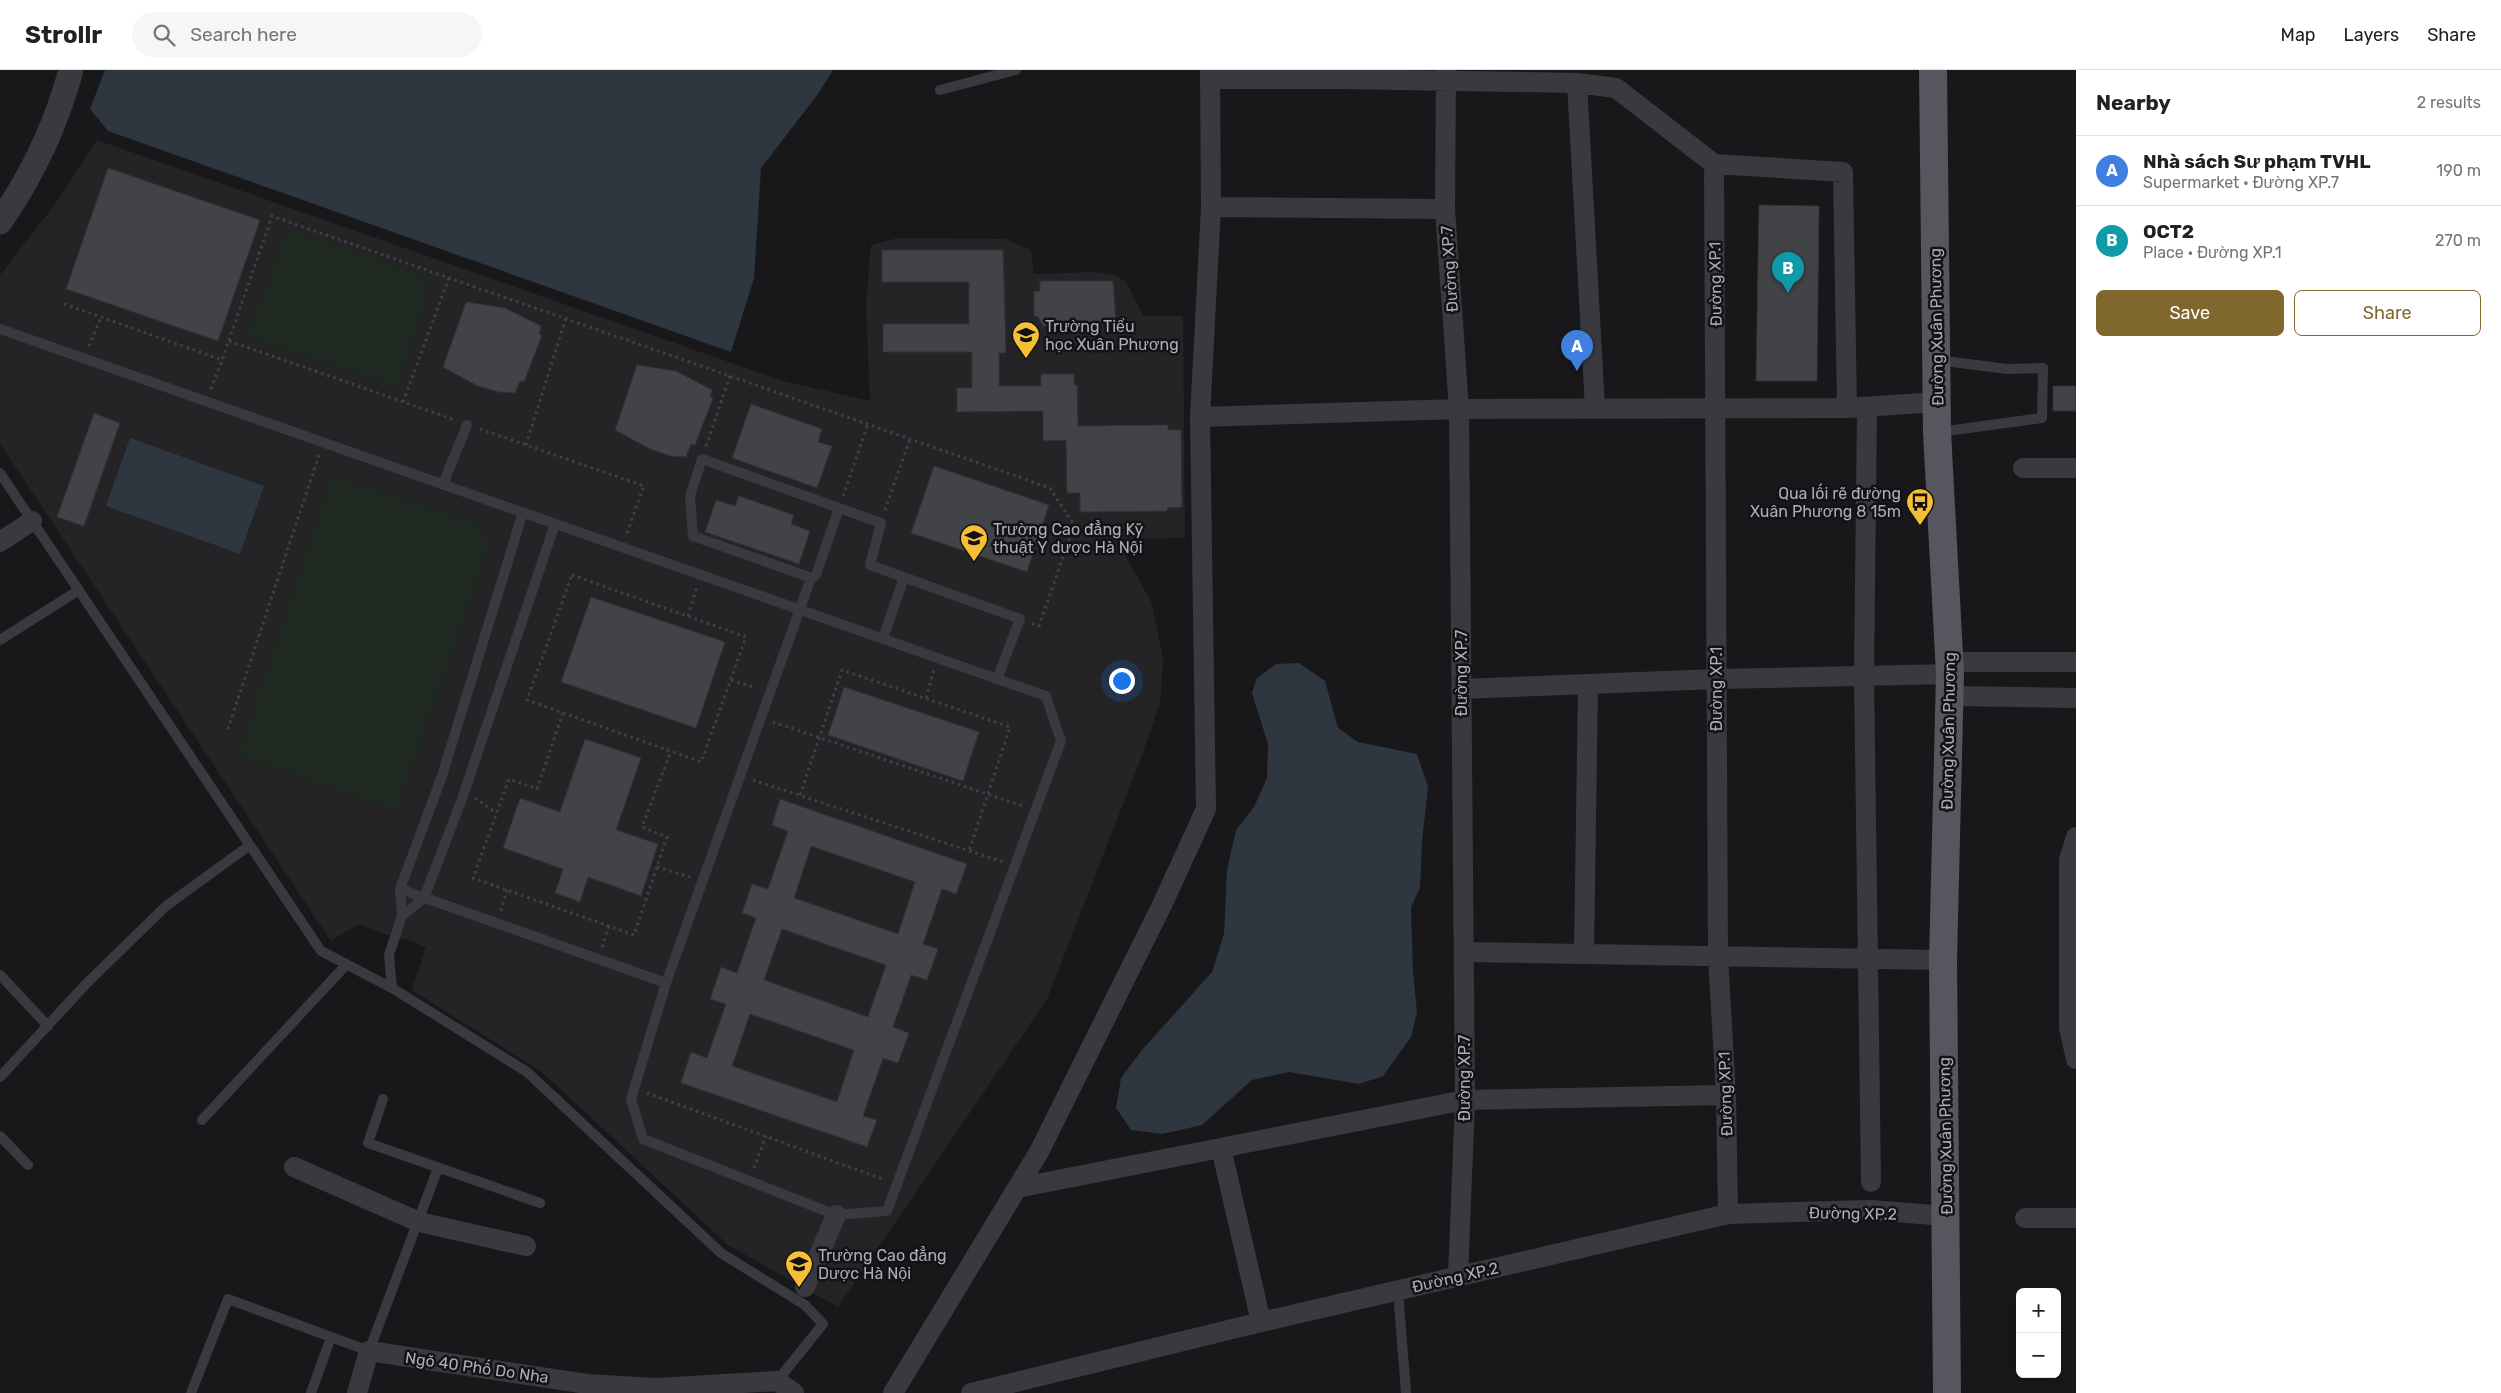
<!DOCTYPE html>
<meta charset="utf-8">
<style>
:root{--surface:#fff;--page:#f6f6f6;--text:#202124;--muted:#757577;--line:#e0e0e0;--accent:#80682c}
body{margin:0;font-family:Rubik,sans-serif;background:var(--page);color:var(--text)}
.controls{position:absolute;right:15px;bottom:15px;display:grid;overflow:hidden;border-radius:8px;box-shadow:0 2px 8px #0003}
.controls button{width:45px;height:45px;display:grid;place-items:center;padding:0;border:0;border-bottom:1px solid var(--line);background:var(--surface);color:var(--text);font:25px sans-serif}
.you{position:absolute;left:1121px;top:610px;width:18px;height:18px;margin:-12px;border:4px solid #fff;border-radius:50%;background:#1a73e8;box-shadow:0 0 0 8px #1a73e833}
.badge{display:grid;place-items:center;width:32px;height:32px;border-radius:50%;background:var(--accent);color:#fff;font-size:16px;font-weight:700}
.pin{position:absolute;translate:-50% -41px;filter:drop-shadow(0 1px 2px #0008)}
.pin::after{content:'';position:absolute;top:26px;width:18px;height:15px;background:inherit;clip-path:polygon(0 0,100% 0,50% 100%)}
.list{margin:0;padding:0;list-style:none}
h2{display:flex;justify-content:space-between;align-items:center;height:65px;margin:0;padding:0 20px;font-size:21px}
h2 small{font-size:16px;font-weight:400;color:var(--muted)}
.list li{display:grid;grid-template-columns:32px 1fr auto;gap:15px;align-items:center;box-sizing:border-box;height:70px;padding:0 20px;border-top:1px solid var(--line)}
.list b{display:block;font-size:19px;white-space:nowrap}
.list p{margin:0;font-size:16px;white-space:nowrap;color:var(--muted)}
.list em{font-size:16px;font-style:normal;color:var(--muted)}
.actions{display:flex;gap:10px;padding:15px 20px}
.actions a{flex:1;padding:11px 0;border:1px solid var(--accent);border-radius:8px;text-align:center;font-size:18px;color:var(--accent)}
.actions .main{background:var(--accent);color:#fff}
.icon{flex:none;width:28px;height:28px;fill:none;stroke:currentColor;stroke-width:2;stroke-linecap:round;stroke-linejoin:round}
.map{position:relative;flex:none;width:2076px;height:1323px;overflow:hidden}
header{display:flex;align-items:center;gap:30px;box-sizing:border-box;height:70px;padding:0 25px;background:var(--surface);border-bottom:1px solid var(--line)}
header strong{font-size:24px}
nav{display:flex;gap:28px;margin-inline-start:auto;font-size:18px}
.search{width:350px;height:45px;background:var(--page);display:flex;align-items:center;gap:12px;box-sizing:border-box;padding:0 18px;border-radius:28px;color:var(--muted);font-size:19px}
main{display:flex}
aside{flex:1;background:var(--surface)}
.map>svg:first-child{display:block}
</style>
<header>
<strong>Strollr</strong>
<div class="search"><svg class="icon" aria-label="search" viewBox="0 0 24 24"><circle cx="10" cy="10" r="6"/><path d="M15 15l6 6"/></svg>Search here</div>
<nav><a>Map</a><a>Layers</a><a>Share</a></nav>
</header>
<main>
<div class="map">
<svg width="2076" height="1323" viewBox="0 0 2076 1323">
<rect width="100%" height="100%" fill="#18181a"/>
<path fill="#242427" d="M 97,70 L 783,311 L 870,331 L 866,233 L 871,175 L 898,168 L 1005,169 L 1031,180 L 1034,204 L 1095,202 L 1115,205 L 1126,212 L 1143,246 L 1183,246 L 1185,468 L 1116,469 L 1151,531 L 1163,588 L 1160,633 L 1141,688 L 1047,929 L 838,1237 L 728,1175 L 543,1003 L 412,920 L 426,877 L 409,870 L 385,864 L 358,854 L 331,871 L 0,374 L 0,205 L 55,134 Z"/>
<path fill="#202921" d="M 286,158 L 432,208 L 398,317 L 246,267 Z
M 331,405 L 475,452 L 490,473 L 397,742 L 236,685 Z"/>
<path fill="#2e363f" d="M 105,0 L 833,0 L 818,24 L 761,98 L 754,208 L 731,282 L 108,61 L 90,39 Z
M 130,368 L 264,416 L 240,484 L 106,436 Z
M 1299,593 L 1325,611 L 1338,658 L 1358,672 L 1417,684 L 1428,717 L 1422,772 L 1420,818 L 1411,837 L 1413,902 L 1417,942 L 1411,967 L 1383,1006 L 1359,1014 L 1289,1002 L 1252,1010 L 1202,1055 L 1162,1064 L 1131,1060 L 1116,1038 L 1121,1008 L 1142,980 L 1212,902 L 1224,864 L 1227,800 L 1236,760 L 1254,737 L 1267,708 L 1268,674 L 1252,623 L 1257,608 L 1276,594 Z"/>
<path fill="#424347" stroke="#323236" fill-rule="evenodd" d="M 108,98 L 260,150 L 218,271 L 66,219 Z
M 1759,135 L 1819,136 L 1817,311 L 1756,311 Z
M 882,180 L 1003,180 L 1006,283 L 999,283 L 999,316 L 1041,316 L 1041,304 L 1074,304 L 1074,315 L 1077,315 L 1078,356 L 1168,355 L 1168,360 L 1181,360 L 1182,437 L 1167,438 L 1167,441 L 1080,442 L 1080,423 L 1067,423 L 1066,370 L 1043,371 L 1043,341 L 957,342 L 957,318 L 972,318 L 972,282 L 883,282 L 883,254 L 969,254 L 969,212 L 882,212 Z
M 1040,211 L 1113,211 L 1116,252 L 1101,252 L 1101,255 L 1043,256 L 1038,247 L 1034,246 L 1034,221 L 1040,221 Z
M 466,232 L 505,238 L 541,256 L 539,264 L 542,265 L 524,312 L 520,311 L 515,323 L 499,322 L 478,316 L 443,297 Z
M 637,295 L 676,301 L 712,320 L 710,327 L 713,328 L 695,375 L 691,374 L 686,387 L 670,386 L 650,379 L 615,360 Z
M 2053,316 L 2076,316 L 2076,341 L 2053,341 Z
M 751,334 L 822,359 L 818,372 L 832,376 L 817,418 L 732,388 Z
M 94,343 L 120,353 L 84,456 L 57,447 Z
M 934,396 L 1049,435 L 1027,502 L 911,463 Z
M 739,426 L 794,445 L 791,454 L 810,461 L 799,494 L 705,462 L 716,430 L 735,436 Z
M 591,527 L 725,572 L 696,658 L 561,612 Z
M 844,617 L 979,662 L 963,711 L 828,665 Z
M 585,669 L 641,688 L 616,760 L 658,774 L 641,826 L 588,807 L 580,832 L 555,823 L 563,799 L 503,778 L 520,728 L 560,742 Z
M 780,729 L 967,794 L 956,824 L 942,819 L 923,874 L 938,879 L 927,910 L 911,905 L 893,957 L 909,963 L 898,993 L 883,988 L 863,1046 L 877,1050 L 867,1077 L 681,1013 L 691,982 L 707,988 L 726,934 L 710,929 L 721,897 L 737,903 L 756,848 L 742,843 L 752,814 L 768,819 L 788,761 L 772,755 ZM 811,776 L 915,812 L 898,864 L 794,828 ZM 782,859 L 886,895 L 868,947 L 764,910 ZM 750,944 L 854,980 L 837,1032 L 732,996 Z"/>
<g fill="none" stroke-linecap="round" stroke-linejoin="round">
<path stroke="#3f4146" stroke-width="3" stroke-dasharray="2.5 4" stroke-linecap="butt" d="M 64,234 L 222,290 L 272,146 L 1050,418 L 1074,455 L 1039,556 L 1031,553
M 229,271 L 455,350
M 89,276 L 101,247
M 211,319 L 222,290
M 403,332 L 449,208
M 480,359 L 644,416 L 626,466
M 526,375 L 566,248
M 706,376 L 730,306
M 843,426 L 868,354
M 885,440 L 910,369
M 572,505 L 746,567 L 701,692 L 527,630 Z
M 688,546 L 697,517
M 731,610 L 756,618
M 926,628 L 934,600
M 563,643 L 537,719 L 509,709 L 473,808 L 634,865 L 667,767 L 642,757 L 671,681
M 773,652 L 1023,736
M 228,659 L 319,385
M 753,710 L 1003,792
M 800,725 L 842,600 L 1010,657 L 969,781
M 475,728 L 496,743
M 657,797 L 690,807
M 501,841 L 507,820
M 602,877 L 609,856
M 647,1023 L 885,1110
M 754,1098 L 766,1066"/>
<path stroke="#393a3f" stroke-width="10" d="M 940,20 L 1016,0
M 0,259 C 349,381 697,504 1046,626 L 1061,671 L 887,1141 L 836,1145 L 643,1069 L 631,1029 L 666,913 L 811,508
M 1937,290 L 2007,299 L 2043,298 L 2042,348 L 1939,362
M 0,403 L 321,881 L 392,918 L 527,1002 L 721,1183 L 805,1235 L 823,1254 L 777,1311
M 443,414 L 467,355
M 839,438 L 816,505 L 812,508 L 693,466 L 690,426 L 702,389 L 881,453 L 870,495 L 1020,549 L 997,609
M 883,568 L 904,508
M 0,570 L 79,520
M 400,819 L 666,913
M 402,846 L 424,828 L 462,729 L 555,454
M 0,905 L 48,956
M 392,918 L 389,885 L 402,846 L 400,819 L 442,706 L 523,442
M 0,1007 L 86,914 L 166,836 L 250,775
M 383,1029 L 368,1073 L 540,1133
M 202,1050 L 346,895
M 0,1066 L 28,1095
M 1398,1221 L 1406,1323
M 191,1323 L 228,1229 L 369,1281 L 438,1098
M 311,1323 L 331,1267"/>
<path stroke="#393a3f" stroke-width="20" d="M 1446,0 L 1445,139 L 1459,339 L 1465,1030 L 1458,1207
M 1211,9 L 1344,9 L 1577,13 L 1616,18 L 1714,94 L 1843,102 L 1847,338
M 1577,13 L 1595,338
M 1714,94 L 1718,886 L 1726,1025 L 1728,1144
M 1211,137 L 1445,139
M 1867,337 L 1864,605 L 1871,1112
M 1200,347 L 1459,339 L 1847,338 L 1937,332
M 2023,398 L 2076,398
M 0,472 L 32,451
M 1950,592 L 2076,592
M 1461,619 L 1716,609 L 1950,604
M 1950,626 L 2076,628
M 2076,767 L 2069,790 L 2069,958 L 2076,989
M 1464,882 L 1943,890
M 1584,884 L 1588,614
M 1221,1078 L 1261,1252
M 294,1097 L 419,1152 L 526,1176
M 1017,1118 L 1465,1030 L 1726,1025
M 2025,1148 L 2076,1148
M 805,1217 L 836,1145
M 357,1323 L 369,1281 L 587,1314 L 656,1318 L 777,1311 L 794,1323
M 893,1323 L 1039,1082 L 1162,835 L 1206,739 L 1200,347 L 1211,137 L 1210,0
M 971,1323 L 1261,1252 L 1728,1144 L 1870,1140 L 1946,1146"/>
<path stroke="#393a3f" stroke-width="25" d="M 0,152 C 33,104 56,56 71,0"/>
<path stroke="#55565e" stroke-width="28" d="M 1933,0 L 1937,362 L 1950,604 L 1943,890 L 1947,1323"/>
</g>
<defs>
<g id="school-pin" transform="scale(1.4375)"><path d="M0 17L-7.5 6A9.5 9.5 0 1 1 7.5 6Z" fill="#f6bf35" stroke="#131315"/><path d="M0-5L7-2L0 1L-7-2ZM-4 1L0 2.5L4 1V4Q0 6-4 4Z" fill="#111"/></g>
<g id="bus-pin" transform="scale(1.4375)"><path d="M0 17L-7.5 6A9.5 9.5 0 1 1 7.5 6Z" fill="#f6bf35" stroke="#131315"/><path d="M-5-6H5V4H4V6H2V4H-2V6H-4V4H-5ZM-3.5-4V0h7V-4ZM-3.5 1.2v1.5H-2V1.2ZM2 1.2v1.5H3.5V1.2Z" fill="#111"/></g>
<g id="university-pin" transform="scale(1.4375)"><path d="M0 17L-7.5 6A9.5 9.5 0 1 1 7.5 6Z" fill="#f6bf35" stroke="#131315"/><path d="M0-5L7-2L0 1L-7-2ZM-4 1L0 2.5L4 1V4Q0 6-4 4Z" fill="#111"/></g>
</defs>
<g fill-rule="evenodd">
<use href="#school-pin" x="1026" y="265"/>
<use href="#bus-pin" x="1920" y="432"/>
<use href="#university-pin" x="974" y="468"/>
<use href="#university-pin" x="799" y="1194"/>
</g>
<g text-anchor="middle" stroke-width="5" stroke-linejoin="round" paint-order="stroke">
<g font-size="16" fill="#aaaeba" stroke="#131315">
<text transform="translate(1449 199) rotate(-94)" y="6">Đường XP.7</text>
<text transform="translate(1715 214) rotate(-91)" y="6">Đường XP.1</text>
<text transform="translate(1936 257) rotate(-91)" y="6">Đường Xuân Phương</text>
<text transform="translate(1461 603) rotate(-90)" y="6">Đường XP.7</text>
<text transform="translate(1716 619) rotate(-90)" y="6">Đường XP.1</text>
<text transform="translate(1948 661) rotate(-89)" y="6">Đường Xuân Phương</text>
<text transform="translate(1464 1008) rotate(-90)" y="6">Đường XP.7</text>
<text transform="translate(1725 1024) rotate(-92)" y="6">Đường XP.1</text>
<text transform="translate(1945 1066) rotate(-91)" y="6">Đường Xuân Phương</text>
<text transform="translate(1853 1143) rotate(1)" y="6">Đường XP.2</text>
<text transform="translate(1455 1207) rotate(-13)" y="6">Đường XP.2</text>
<text transform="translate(477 1297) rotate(8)" y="6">Ngõ 40 Phố Do Nha</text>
</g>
<g font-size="16" fill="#aaaeba" stroke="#131315" text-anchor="start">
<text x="1045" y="262">Trường Tiểu<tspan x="1045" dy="18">học Xuân Phương</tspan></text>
<text x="1901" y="429" text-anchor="end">Qua lối rẽ đường<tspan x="1901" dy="18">Xuân Phương 8 15m</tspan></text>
<text x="993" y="465">Trường Cao đẳng Kỹ<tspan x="993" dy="18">thuật Y dược Hà Nội</tspan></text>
<text x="818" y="1191">Trường Cao đẳng<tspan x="818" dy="18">Dược Hà Nội</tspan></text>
</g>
</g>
</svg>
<div class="controls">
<button>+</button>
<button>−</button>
</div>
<div class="you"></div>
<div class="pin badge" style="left:1577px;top:301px;background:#3f7fe0">A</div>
<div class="pin badge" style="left:1788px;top:223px;background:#0f9aa8">B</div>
</div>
<aside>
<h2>Nearby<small>2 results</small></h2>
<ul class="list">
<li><span class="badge" style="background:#3f7fe0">A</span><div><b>Nhà sách Sư phạm TVHL</b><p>Supermarket · Đường XP.7</p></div><em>190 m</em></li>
<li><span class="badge" style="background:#0f9aa8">B</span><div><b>OCT2</b><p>Place · Đường XP.1</p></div><em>270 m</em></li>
</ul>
<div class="actions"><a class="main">Save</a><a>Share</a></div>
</aside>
</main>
